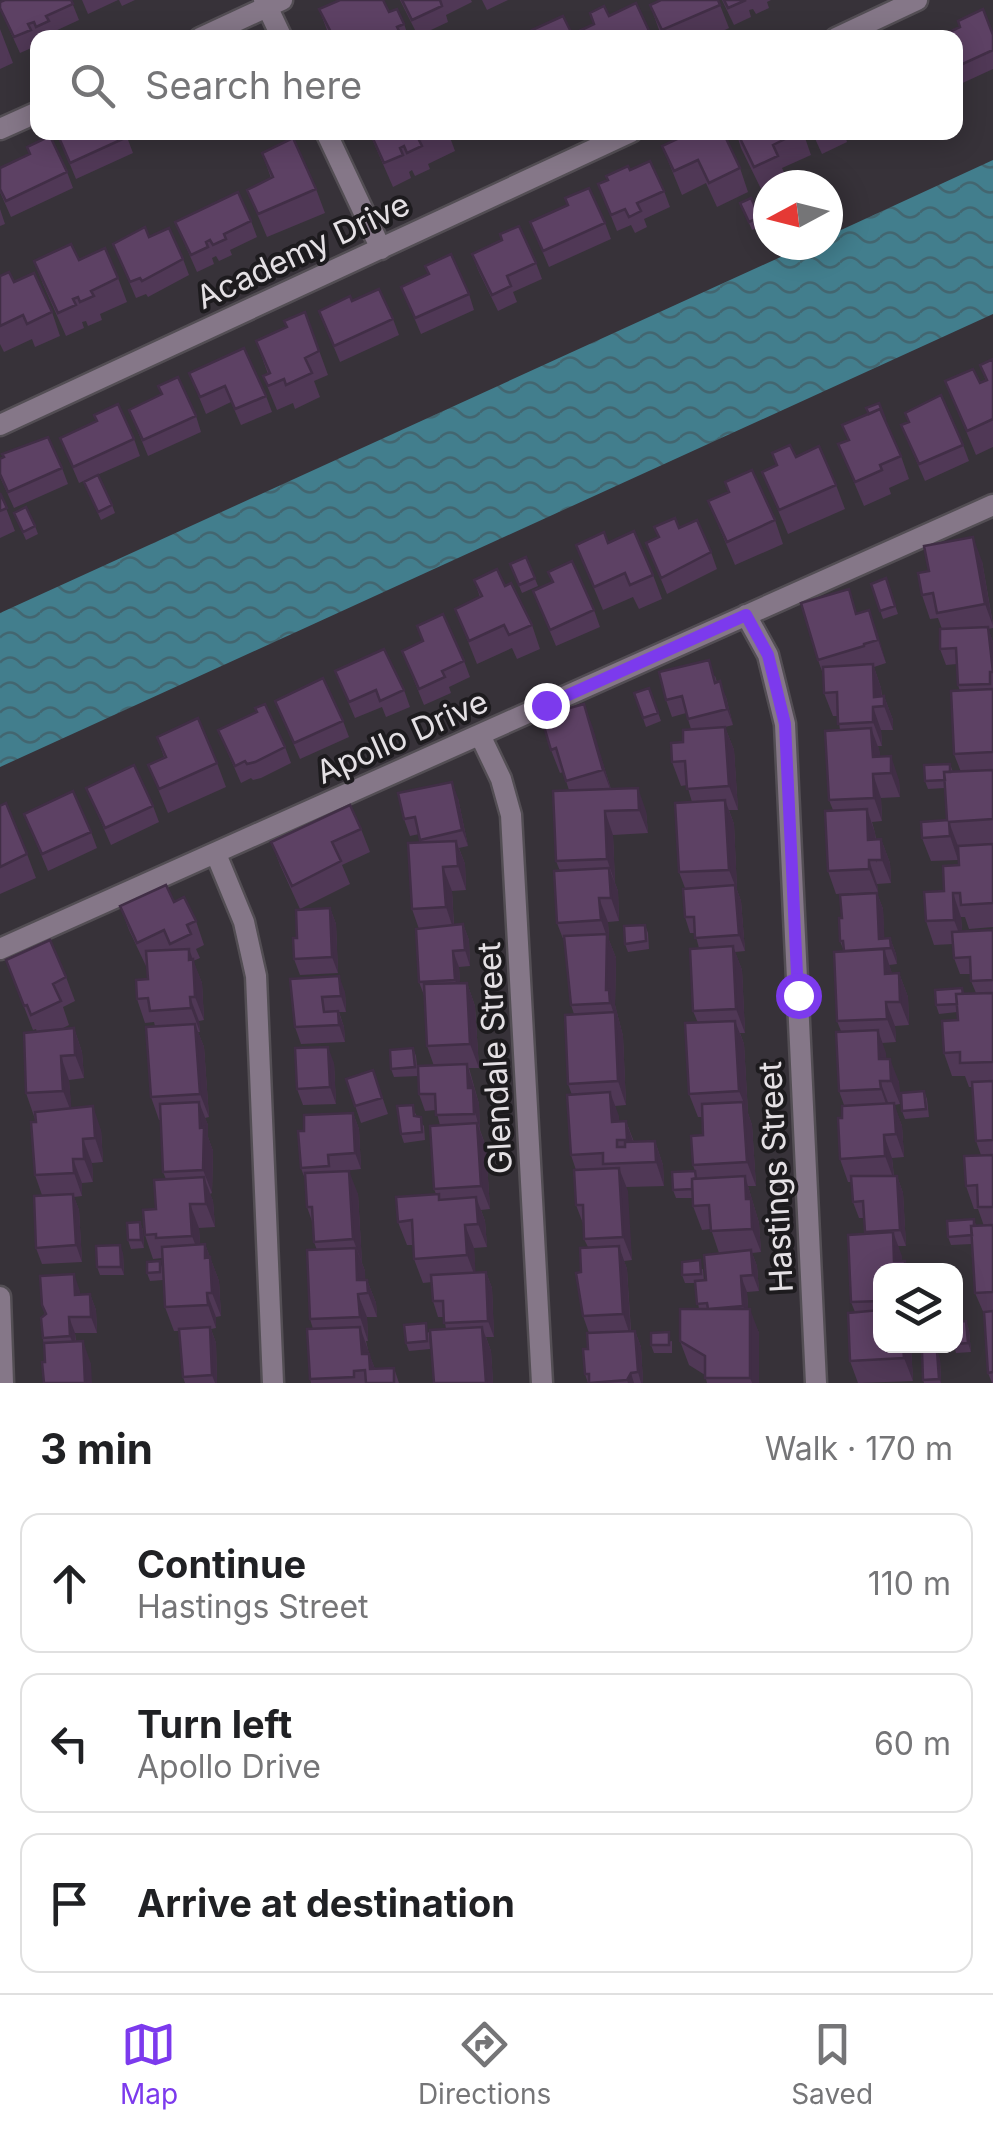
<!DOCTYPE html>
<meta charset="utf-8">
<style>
:root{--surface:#fff;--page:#f2f2f2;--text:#202124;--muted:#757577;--line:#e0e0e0;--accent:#7c3aed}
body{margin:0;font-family:Inter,sans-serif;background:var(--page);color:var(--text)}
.controls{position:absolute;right:30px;bottom:30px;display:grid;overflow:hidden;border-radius:20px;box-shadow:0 5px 25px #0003}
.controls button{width:90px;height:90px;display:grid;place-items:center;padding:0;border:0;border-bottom:2px solid var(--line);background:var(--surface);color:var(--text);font:50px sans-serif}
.compass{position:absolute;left:753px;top:170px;width:90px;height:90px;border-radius:50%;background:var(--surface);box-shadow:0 5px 25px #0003;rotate:263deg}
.stop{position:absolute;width:30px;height:30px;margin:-22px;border:8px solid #7c3aed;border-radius:50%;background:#fff}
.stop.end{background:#7c3aed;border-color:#fff;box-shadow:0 2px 10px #0008}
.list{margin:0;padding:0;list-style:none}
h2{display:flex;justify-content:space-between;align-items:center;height:130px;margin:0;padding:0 40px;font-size:42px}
h2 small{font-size:32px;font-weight:400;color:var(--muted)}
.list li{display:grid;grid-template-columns:65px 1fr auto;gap:30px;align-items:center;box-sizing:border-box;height:140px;margin:0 20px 20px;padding:0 20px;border:2px solid var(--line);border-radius:20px}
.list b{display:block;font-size:38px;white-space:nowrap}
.list p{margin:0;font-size:32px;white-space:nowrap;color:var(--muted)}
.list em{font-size:32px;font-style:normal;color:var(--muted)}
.icon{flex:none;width:55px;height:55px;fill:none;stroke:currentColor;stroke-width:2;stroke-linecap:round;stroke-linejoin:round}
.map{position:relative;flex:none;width:993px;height:1383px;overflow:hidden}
.search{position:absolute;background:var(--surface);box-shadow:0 5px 25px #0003;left:30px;right:30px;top:30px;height:110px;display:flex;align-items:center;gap:25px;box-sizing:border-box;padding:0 35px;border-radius:20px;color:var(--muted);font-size:38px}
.sheet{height:610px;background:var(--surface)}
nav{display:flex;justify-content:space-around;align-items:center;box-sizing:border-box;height:140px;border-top:2px solid var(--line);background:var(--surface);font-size:28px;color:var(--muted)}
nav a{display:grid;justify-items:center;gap:5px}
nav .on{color:var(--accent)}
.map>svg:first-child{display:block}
</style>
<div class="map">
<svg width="993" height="1383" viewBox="0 0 993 1383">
<defs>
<pattern id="water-waves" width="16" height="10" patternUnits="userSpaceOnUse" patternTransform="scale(2.5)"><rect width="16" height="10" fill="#427e8d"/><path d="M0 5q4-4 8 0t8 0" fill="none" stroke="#436670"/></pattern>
</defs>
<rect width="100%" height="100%" fill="#373239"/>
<path fill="url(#water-waves)" d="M 993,160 L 993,314 L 0,767 L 0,613 L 807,245 L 828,245 L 828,236 Z"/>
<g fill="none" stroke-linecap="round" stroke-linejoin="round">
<g stroke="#534e54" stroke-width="25">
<path id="street" d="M 264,0 L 282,38
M 200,38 L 282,0
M 836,38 L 917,0
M 0,129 L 38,112
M 326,132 L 381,249
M 0,425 L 631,132
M 746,615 L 768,655 L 785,724 L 816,1383
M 480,735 L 501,779 L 511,815 L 542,1383
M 216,854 L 244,922 L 256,976 L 273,1383
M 0,949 L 993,505
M 0,1297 L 3,1383"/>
</g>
<use href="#street" stroke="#857788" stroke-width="20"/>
</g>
<path fill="#503856" d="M 71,0 L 79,20 L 53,32 L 54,37 L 53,38 L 38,38 L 34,40 L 36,46 L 20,53 L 0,9 Z
M 82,0 L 118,0 L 88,14 Z
M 119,0 L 135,0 L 122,6 Z
M 400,0 L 471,0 L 472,2 L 446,15 L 448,22 L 418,36 Z
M 482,0 L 508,0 L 487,10 Z
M 718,0 L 729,28 L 708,38 L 662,38 L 650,5 Z
M 722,0 L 771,0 L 767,2 L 769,8 L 756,14 L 753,9 L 749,10 L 751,17 L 734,25 Z
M 319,9 L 389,12 L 404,24 L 409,38 L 330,38 Z
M 0,29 L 13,63 L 0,69 Z
M 993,35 L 993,69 L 956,86 L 956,38 Z
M 125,132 L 133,153 L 76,179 L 57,133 Z
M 369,132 L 448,132 L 455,151 L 428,164 L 430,169 L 415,176 L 412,170 L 409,172 L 411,178 L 393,187 Z
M 736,132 L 803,132 L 811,155 L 782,168 L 787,179 L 775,185 L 768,185 L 768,188 L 762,191 L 741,148 Z
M 812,132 L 844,132 L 847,142 L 822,154 Z
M 662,146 L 740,168 L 748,192 L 717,207 L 706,183 L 682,195 Z
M 262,153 L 316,189 L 325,213 L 267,237 L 247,190 L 271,178 Z
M 0,168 L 67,172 L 73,188 L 11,217 L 0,192 Z
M 630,170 L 664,191 L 670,207 L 644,219 L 647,227 L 635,233 L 631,225 L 617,231 L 598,184 Z
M 740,203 L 760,217 L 763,225 L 752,230 Z
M 0,209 L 5,224 L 0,226 Z
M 251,221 L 257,237 L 230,250 L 232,255 L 219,261 L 216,256 L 212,258 L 214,264 L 197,272 L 175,222 Z
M 530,222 L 605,223 L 611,239 L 549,267 Z
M 149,237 L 183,259 L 189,275 L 148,297 L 146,294 L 136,298 L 113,244 Z
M 472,254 L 536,263 L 542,279 L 513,292 L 517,302 L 498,311 L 478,270 Z
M 79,260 L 118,278 L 127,302 L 100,314 L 102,320 L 88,326 L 86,321 L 82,322 L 84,328 L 66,336 L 43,284 L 34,261 Z
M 0,276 L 14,282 L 52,312 L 60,336 L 35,347 L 32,339 L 4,352 L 0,344 Z
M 401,287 L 469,294 L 474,310 L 421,334 Z
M 352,301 L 393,319 L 399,335 L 340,362 L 319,311 Z
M 305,312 L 328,375 L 314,381 L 320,397 L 295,409 L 293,403 L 277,410 L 263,376 L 268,374 L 256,341 L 286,327 Z
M 993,359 L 993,447 L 976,455 L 945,381 L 980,383 L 986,381 L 980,365 Z
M 189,373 L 266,396 L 272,412 L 241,425 L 231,402 L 206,414 Z
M 129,410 L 196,416 L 201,432 L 148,456 Z
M 97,421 L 134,439 L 140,456 L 79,483 L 60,438 Z
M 842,425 L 901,456 L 909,479 L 889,488 L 891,494 L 864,506 L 838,444 L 848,440 Z
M 901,425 L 963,445 L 969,461 L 925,481 Z
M 796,457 L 836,485 L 845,509 L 788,534 L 762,472 Z
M 0,459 L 62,468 L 68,484 L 14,508 L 0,477 Z
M 84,482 L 112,505 L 115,513 L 101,520 Z
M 728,492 L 775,520 L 783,544 L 735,565 L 708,501 Z
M 0,493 L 15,531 L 0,538 Z
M 14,513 L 35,526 L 38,534 L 26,540 Z
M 654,527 L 679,528 L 711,552 L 717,569 L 667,594 L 646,543 L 658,537 Z
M 608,543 L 653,575 L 662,599 L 639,609 L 633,597 L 603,610 L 576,545 Z
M 526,557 L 538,586 L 522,593 L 510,564 Z
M 982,561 L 993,624 L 993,628 L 988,629 L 993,642 L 993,843 L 958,846 L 958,860 L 931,861 L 922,838 L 947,820 L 945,788 L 928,789 L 925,781 L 950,764 L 953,772 L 961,772 L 954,754 L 960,691 L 958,685 L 957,664 L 946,665 L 940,649 L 942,629 L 938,618 L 930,619 L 922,595 Z
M 886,578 L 898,614 L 883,619 L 871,584 Z
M 474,580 L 505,586 L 532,625 L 540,649 L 517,659 L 512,648 L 477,664 L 455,609 L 480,597 Z
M 533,591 L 594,610 L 600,627 L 556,646 Z
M 869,610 L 886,663 L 874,667 L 881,688 L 882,696 L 884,696 L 893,720 L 893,730 L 881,730 L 882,746 L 878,746 L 880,757 L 899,780 L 900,797 L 881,798 L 882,821 L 872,822 L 875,833 L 876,839 L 881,839 L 890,863 L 891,883 L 877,884 L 878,892 L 836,894 L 828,871 L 833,810 L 829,800 L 840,730 L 838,716 L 833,716 L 824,693 L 823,674 L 818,660 L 857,613 Z
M 417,626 L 464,661 L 470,677 L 449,687 L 451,693 L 424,705 L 402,651 L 422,641 Z
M 335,671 L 404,690 L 410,707 L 386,717 L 382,707 L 355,718 Z
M 715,676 L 717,682 L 726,697 L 733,725 L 725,727 L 734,750 L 738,810 L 729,810 L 734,824 L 737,890 L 741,901 L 745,951 L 735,952 L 742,970 L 745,1033 L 740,1033 L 744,1044 L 748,1113 L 752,1125 L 756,1186 L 748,1186 L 759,1223 L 761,1252 L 752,1253 L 757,1266 L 759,1291 L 747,1292 L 748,1309 L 759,1333 L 759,1383 L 707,1383 L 705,1375 L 689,1365 L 680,1341 L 699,1309 L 695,1283 L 685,1283 L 682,1275 L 703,1269 L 704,1281 L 706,1280 L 719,1253 L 711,1229 L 702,1230 L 693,1206 L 693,1198 L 676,1198 L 673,1190 L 695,1171 L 693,1165 L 703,1135 L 702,1117 L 698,1117 L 689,1094 L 698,1023 L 693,1011 L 699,948 L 695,933 L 690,933 L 685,917 L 685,888 L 679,872 L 692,802 L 687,785 L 681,786 L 672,762 L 691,729 L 686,713 L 672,717 L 666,700 Z
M 649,688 L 661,721 L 646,727 L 634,693 Z
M 275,701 L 343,721 L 349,737 L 300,759 Z
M 584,704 L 611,789 L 646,811 L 648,833 L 613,835 L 615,883 L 618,891 L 619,921 L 608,922 L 609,940 L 616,958 L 615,1005 L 623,1036 L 626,1105 L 615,1106 L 619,1121 L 626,1121 L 634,1142 L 655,1141 L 663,1165 L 664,1186 L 626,1187 L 632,1260 L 624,1261 L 627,1269 L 631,1331 L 635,1331 L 641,1347 L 643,1383 L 588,1383 L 585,1374 L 589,1333 L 583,1316 L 581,1272 L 588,1247 L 584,1239 L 584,1226 L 576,1205 L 576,1170 L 571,1155 L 572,1095 L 568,1084 L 574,1014 L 571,1005 L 565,944 L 557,923 L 560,871 L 556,861 L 569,790 L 563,772 L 560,773 L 551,750 Z
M 257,712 L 285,747 L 291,763 L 261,778 L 253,780 L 251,778 L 241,783 L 218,730 Z
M 157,737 L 217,763 L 226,787 L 168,813 L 148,765 L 164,757 Z
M 86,788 L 153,806 L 159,822 L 111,845 Z
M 458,798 L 468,846 L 459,848 L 465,864 L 466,890 L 452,891 L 454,925 L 463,924 L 469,940 L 470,966 L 459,967 L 460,983 L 467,983 L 475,1006 L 479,1068 L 469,1068 L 479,1104 L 480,1130 L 486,1147 L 490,1209 L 481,1210 L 485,1221 L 487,1247 L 474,1248 L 475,1272 L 486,1272 L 492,1288 L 494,1337 L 486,1337 L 491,1351 L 493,1383 L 434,1383 L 446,1329 L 444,1317 L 438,1317 L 433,1301 L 432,1282 L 423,1283 L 414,1259 L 413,1245 L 407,1245 L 398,1222 L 436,1194 L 434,1189 L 440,1125 L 436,1110 L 425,1111 L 419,1094 L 434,1066 L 427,1046 L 425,998 L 419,982 L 419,929 L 412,909 L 421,842 L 419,834 L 410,836 L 404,819 Z
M 0,806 L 27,854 L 36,878 L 0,894 Z
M 24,814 L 91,832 L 97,848 L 48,871 Z
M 361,829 L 370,852 L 342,865 L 350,884 L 300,909 L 280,865 L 271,842 Z
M 993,844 L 993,927 L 969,929 L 965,917 L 961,917 L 962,931 L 993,930 L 993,1383 L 992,1383 L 988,1373 L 985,1316 L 975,1293 L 972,1244 L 951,1245 L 948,1237 L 974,1219 L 976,1226 L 984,1226 L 978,1209 L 974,1209 L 966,1186 L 981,1155 L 976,1141 L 973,1087 L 969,1087 L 965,1076 L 952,1076 L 944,1053 L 958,1020 L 957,1012 L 939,1014 L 936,1005 L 962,988 L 964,994 L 976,993 L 971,981 L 971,974 L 960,974 L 954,958 L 953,944 L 934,945 L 926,921 L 959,865 Z
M 877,893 L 883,909 L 884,939 L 890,938 L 896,954 L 897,964 L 889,965 L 892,974 L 899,973 L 908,997 L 909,1025 L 895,1026 L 896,1042 L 882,1043 L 886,1059 L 899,1082 L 900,1104 L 894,1105 L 902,1126 L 904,1157 L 892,1158 L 894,1176 L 897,1176 L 903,1193 L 906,1246 L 898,1246 L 902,1261 L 905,1261 L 908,1270 L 880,1270 L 880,1346 L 911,1346 L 913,1381 L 858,1383 L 850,1361 L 855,1312 L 851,1302 L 866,1234 L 864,1218 L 859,1218 L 853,1202 L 852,1182 L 848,1182 L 840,1159 L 844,1105 L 839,1091 L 841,1031 L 837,1021 L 844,951 L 840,941 L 842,918 Z
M 174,902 L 196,921 L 204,945 L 196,949 L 200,958 L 193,961 L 202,983 L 204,1020 L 199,1021 L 200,1032 L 198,1032 L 204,1047 L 209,1117 L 205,1118 L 208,1125 L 208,1137 L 213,1151 L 212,1193 L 210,1194 L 213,1201 L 215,1227 L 199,1228 L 200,1244 L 205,1244 L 219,1281 L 221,1316 L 216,1317 L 216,1328 L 211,1329 L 216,1343 L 217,1383 L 185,1383 L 183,1377 L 179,1331 L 174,1331 L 165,1307 L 162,1258 L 153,1259 L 145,1235 L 166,1179 L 163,1172 L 161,1120 L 159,1120 L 151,1097 L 155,1026 L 154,1022 L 145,1023 L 137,999 L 148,979 L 147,966 L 146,966 L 129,930 L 120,906 Z
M 330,908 L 336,924 L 338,973 L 300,975 L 294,959 Z
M 645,925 L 648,933 L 649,949 L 628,952 L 625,944 Z
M 6,960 L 66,977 L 75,1001 L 63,1007 L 69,1025 L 59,1030 L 74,1028 L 82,1052 L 84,1078 L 69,1080 L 71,1108 L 101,1130 L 103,1162 L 92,1163 L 93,1182 L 82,1183 L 82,1196 L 74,1197 L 79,1210 L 82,1262 L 42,1264 L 36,1248 L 42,1195 L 35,1175 L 36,1122 L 26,1093 L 37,1032 L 36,1029 L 33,1030 Z
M 290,979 L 345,992 L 346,1012 L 339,1012 L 344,1027 L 345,1042 L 301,1044 L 295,1027 Z
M 413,1048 L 416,1056 L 418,1076 L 394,1077 L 391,1069 Z
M 334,1063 L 336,1104 L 303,1105 L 297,1089 Z
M 373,1070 L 388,1114 L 361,1123 L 346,1079 Z
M 924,1091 L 927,1099 L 929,1117 L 905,1119 L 902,1111 Z
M 353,1113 L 359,1129 L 361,1169 L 334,1172 L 358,1194 L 362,1263 L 365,1271 L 365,1280 L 367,1280 L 376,1303 L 377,1317 L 367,1317 L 368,1341 L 366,1341 L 369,1354 L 375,1369 L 394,1368 L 399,1383 L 311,1383 L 310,1379 L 313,1329 L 310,1319 L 317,1250 L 314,1242 L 313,1224 L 307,1207 L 306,1182 L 301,1168 L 304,1131 Z
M 416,1113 L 416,1117 L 424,1126 L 425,1140 L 404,1143 L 401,1134 Z
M 140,1222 L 143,1230 L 144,1248 L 131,1249 L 128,1240 Z
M 123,1253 L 124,1275 L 100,1275 L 97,1267 Z
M 160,1261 L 163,1270 L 163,1280 L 150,1281 L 147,1273 Z
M 80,1291 L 80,1294 L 90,1294 L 96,1310 L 97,1333 L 75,1333 L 76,1341 L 91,1364 L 45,1362 L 43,1338 L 45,1315 L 42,1305 Z
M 966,1321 L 969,1330 L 971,1352 L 956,1353 L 954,1346 L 956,1346 L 956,1322 Z
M 429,1332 L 430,1349 L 409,1351 L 406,1343 Z
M 672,1341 L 672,1353 L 654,1353 L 651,1345 Z
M 940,1359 L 941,1383 L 924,1383 L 923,1380 Z"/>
<path fill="#412e46" d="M 973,537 L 982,561 L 993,626 L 985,604 Z
M 869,610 L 878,634 L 886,663 L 878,640 Z
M 988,627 L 993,642 L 993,672 Z
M 873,664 L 881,688 L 882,706 L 874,697 Z
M 720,681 L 726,697 L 733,725 L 727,709 Z
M 884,696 L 893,720 L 893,730 L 884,706 Z
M 584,704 L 593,728 L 612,794 L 603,770 Z
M 873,707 L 881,730 L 882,746 L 873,722 Z
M 725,727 L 734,750 L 738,810 L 729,786 Z
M 871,728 L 880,752 L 881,774 L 873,757 Z
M 891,756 L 899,780 L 900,797 L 891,773 Z
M 873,774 L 881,798 L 882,821 L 874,798 Z
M 452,782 L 458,798 L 468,846 L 462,830 Z
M 638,788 L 646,811 L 648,833 L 639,810 Z
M 725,800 L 734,824 L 737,890 L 741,901 L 745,951 L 739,935 L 736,888 L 729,870 Z
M 867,809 L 875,833 L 877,863 L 868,840 Z
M 605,811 L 613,835 L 615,883 L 607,859 Z
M 949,822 L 958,846 L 958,860 L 950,836 Z
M 881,839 L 890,863 L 891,883 L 882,860 Z
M 456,841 L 465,864 L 466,890 L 458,866 Z
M 869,860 L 877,884 L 878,892 L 869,869 Z
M 443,867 L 452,891 L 454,931 L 446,907 Z
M 609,868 L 618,891 L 619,921 L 611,898 Z
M 877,893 L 883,909 L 885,949 L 879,939 Z
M 953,893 L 961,917 L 963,944 L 954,920 Z
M 599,898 L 608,922 L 609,940 L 616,958 L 615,1005 L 623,1036 L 626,1105 L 618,1081 L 615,1017 L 606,990 L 607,937 L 601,920 Z
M 330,908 L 336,924 L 338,973 L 332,957 Z
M 463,924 L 469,940 L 470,966 L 465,950 Z
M 890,938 L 896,954 L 897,964 L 891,948 Z
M 733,946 L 742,970 L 745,1033 L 736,1009 Z
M 189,949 L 202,983 L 204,1020 L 195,997 Z
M 884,949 L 892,973 L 885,974 Z
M 453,951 L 459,967 L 461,996 L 455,980 Z
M 899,973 L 908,997 L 909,1025 L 900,1002 Z
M 339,976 L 345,992 L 346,1012 L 341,996 Z
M 467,983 L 475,1006 L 479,1068 L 470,1044 Z
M 190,997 L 199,1021 L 200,1032 L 191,1008 Z
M 886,1002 L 895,1026 L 896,1042 L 887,1019 Z
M 338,1011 L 344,1027 L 345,1042 L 339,1025 Z
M 735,1021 L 744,1044 L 748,1113 L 752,1125 L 756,1186 L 747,1162 L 744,1103 L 739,1091 Z
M 195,1024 L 204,1047 L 209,1117 L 200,1094 Z
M 74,1028 L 82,1052 L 84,1078 L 75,1055 Z
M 878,1030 L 886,1053 L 888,1083 L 879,1059 Z
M 328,1047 L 334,1063 L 336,1104 L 330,1087 Z
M 61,1056 L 69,1080 L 72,1114 L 63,1091 Z
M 890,1059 L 899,1082 L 900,1104 L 891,1081 Z
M 467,1064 L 479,1104 L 480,1130 L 468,1088 Z
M 880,1081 L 889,1105 L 889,1113 L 881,1089 Z
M 610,1092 L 619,1116 L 620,1140 L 612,1122 Z
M 199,1102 L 208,1125 L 208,1137 L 213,1151 L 212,1193 L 203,1170 Z
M 894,1103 L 902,1126 L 904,1157 L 896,1134 Z
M 93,1106 L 101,1130 L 103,1162 L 95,1138 Z
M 353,1113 L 359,1129 L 361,1169 L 355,1153 Z
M 626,1121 L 634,1144 L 635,1163 L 627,1140 Z
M 477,1123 L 486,1147 L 490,1209 L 481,1186 Z
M 884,1135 L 892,1158 L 894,1180 L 885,1156 Z
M 83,1139 L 92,1163 L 93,1182 L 84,1159 Z
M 655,1141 L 663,1165 L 664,1186 L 656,1162 Z
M 73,1159 L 82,1183 L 82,1196 L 74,1173 Z
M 619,1168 L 628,1191 L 632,1260 L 623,1237 Z
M 349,1171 L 358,1194 L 362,1263 L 353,1239 Z
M 745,1176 L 759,1223 L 761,1252 L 752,1229 L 746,1199 Z
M 897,1176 L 903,1193 L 906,1246 L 900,1230 Z
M 204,1177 L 213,1201 L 215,1227 L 206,1204 Z
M 73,1194 L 79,1210 L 82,1262 L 76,1245 Z
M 476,1197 L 485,1221 L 487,1247 L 478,1224 Z
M 190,1204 L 199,1228 L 201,1260 L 192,1236 Z
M 140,1222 L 143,1230 L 144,1248 L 141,1240 Z
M 465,1225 L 474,1248 L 476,1279 L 467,1255 Z
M 893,1232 L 902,1256 L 902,1270 L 894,1261 Z
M 205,1244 L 219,1281 L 221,1316 L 212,1293 L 205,1258 Z
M 120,1245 L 123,1253 L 124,1275 L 121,1267 Z
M 619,1246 L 627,1269 L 631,1338 L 623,1314 Z
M 356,1248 L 365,1271 L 366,1293 L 357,1280 Z
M 751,1250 L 757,1266 L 759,1291 L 753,1275 Z
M 486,1272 L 492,1288 L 494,1337 L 488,1321 Z
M 74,1274 L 80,1291 L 81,1311 L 75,1295 Z
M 741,1276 L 747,1292 L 749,1322 L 743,1306 Z
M 367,1280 L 376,1303 L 377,1317 L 368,1293 Z
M 207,1293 L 216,1317 L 216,1328 L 208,1305 Z
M 90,1294 L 96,1310 L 97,1333 L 91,1317 Z
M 358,1294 L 367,1317 L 368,1341 L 360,1317 Z
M 750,1309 L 759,1333 L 759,1383 L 752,1383 L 750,1378 Z
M 69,1317 L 75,1333 L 76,1352 L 70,1336 Z
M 966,1321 L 969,1330 L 971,1352 L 968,1343 Z
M 210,1327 L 216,1343 L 217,1383 L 215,1383 L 212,1375 Z
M 360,1327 L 378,1378 L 378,1383 L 362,1354 Z
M 482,1327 L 491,1351 L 493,1383 L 486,1383 Z
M 635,1331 L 641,1347 L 643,1383 L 641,1383 L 638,1372 Z
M 83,1341 L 91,1364 L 92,1383 L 85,1383 Z
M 903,1346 L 911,1346 L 913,1381 L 904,1358 Z
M 937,1351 L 940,1359 L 941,1383 L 939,1379 Z
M 631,1373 L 634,1383 L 628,1383 L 627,1380 Z"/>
<path fill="#5d4164" stroke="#412e46" stroke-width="2.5" d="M 5,0 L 71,0 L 73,4 L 46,16 L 49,21 L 36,27 L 34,22 L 28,24 L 31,30 L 14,37 L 0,8 L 0,2 Z
M 340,0 L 383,0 L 389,12 L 397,9 L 404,24 L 397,27 L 399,31 L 384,38 L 334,38 L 319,9 Z
M 402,0 L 440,0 L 442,6 L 412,20 Z
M 661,0 L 718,0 L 720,5 L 662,30 L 650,5 Z
M 724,0 L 746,0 L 728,8 Z
M 636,3 L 650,33 L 639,38 L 577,38 L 575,33 L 594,24 L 590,13 L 604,6 L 609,16 Z
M 983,9 L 993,35 L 993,50 L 956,67 L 956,38 L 937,38 L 960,27 L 958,21 Z
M 563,16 L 574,38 L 535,38 L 532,30 Z
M 125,132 L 127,137 L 70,163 L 57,133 Z
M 370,132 L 435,132 L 419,140 L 422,146 L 407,153 L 404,146 L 400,148 L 403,155 L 384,163 Z
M 692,132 L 723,132 L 740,168 L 709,183 L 698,160 L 674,171 L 662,146 Z
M 737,132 L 799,132 L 773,145 L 778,156 L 754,167 Z
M 814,132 L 827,132 L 816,138 Z
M 50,136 L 67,172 L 6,201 L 0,189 L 0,168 L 30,154 L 27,147 Z
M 293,138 L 316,189 L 258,214 L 247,190 L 273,177 L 262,153 Z
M 650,161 L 664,191 L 637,203 L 641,211 L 629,217 L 625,209 L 611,215 L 598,184 L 608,180 L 606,176 L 628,166 L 630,170 Z
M 589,188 L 605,223 L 543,251 L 530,222 L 568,205 L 565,198 Z
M 238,192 L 251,221 L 224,234 L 226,239 L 213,245 L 210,240 L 206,242 L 208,247 L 191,255 L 175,222 Z
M 751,198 L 760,217 L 749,222 L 740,203 Z
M 519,226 L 536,263 L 507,276 L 511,286 L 492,295 L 472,254 L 502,240 L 500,234 Z
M 145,227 L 149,237 L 169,228 L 183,259 L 142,281 L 140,278 L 130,282 L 113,244 Z
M 71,244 L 79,260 L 105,248 L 118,278 L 91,291 L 94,296 L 80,302 L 78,297 L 73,299 L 76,305 L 58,313 L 34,261 Z
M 451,254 L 469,294 L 415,318 L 401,287 L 429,274 L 425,266 Z
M 9,272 L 14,282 L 34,273 L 52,312 L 27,324 L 23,315 L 0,326 L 0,276 Z
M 379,289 L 393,319 L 334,346 L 319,311 L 350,296 L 352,301 Z
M 305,312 L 319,351 L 305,358 L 312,373 L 286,385 L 284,379 L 268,386 L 263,376 L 270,373 L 256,341 L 287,327 L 284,321 Z
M 244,348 L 266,396 L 235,409 L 225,386 L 200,397 L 189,373 Z
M 993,359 L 993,419 L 967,431 L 945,381 L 973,369 L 980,383 L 987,380 L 980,365 Z
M 178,377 L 196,416 L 143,440 L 129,410 L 162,394 L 158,386 Z
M 941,395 L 963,445 L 919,464 L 901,425 L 909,422 L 905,413 Z
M 879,403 L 885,419 L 885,420 L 880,409 L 869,414 L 866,408 Z
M 118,404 L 134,439 L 73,467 L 60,438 L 97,421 L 94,415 Z
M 880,409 L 901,456 L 880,465 L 882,470 L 855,482 L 838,444 L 849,440 L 842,425 Z
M 48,437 L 62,468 L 8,492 L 0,474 L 0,459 L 4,457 L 2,454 Z
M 790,445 L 796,457 L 819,446 L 836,485 L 779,510 L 762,472 L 777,465 L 772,453 Z
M 752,470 L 775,520 L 727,542 L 708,501 L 729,492 L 725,482 Z
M 98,475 L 112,505 L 98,512 L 84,482 Z
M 0,493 L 7,508 L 0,511 Z
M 26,507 L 35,526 L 23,532 L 14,513 Z
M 675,518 L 679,528 L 697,520 L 711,552 L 661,578 L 646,543 L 659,537 L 654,527 Z
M 634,531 L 653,575 L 630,585 L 625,573 L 594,587 L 576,545 L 604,532 L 608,543 Z
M 973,537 L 985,604 L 937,613 L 933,593 L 922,595 L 918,573 L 929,571 L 924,546 Z
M 526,557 L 535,578 L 519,585 L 510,564 Z
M 572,561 L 594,610 L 550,630 L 533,591 L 553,582 L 548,572 Z
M 497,569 L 505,586 L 511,583 L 532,625 L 509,635 L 504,625 L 469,641 L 455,609 L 482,596 L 474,580 Z
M 886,578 L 895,606 L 880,611 L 871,584 Z
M 849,589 L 856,614 L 869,610 L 878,640 L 864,644 L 864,646 L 818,660 L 801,603 Z
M 443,614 L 464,661 L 442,671 L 445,677 L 419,689 L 402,651 L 423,641 L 417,626 Z
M 988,627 L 993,672 L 990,672 L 990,684 L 958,685 L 956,648 L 940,649 L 940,629 Z
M 384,649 L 404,690 L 380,701 L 376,690 L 349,702 L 335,671 Z
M 709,660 L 715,683 L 720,681 L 727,709 L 688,719 L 682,696 L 666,700 L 659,672 Z
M 873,664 L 874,697 L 884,696 L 884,706 L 873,707 L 873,722 L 838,724 L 837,692 L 824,693 L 823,667 Z
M 323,678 L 343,721 L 294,743 L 275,701 Z
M 649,688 L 658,713 L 643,718 L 634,693 Z
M 993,689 L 993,752 L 954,754 L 951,691 Z
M 265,704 L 285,747 L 255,762 L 247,764 L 245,761 L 235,766 L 218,730 L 257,712 L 255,708 Z
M 584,704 L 603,770 L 566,781 L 556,748 L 551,750 L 541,716 Z
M 198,718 L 217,763 L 159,789 L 148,765 L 166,757 L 157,737 Z
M 725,727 L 729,786 L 687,789 L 685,761 L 672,762 L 671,743 L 683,742 L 683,730 Z
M 871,728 L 873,757 L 891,756 L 891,773 L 873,774 L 874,798 L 829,800 L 825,731 Z
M 950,764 L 950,772 L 944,772 L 945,780 L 925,781 L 924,765 Z
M 134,765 L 153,806 L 105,828 L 86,788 Z
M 993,770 L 993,819 L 949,822 L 950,836 L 922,838 L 921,822 L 947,820 L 944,772 Z
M 452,782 L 462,830 L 420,840 L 415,817 L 404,819 L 398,793 Z
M 638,788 L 639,810 L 605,811 L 607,859 L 556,861 L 553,791 Z
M 73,791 L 91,832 L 42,854 L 24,814 Z
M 725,800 L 729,870 L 679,872 L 675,803 Z
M 6,803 L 27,854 L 0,867 L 0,806 Z
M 350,805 L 361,829 L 332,842 L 341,861 L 292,886 L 271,842 Z
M 867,809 L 868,840 L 881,839 L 882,860 L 869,860 L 869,869 L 828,871 L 825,811 Z
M 456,841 L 458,866 L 443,867 L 446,907 L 412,909 L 408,843 Z
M 993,844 L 993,903 L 961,905 L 960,893 L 953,893 L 954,920 L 926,921 L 924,892 L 944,891 L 943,866 L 959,865 L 958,846 Z
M 609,868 L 611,898 L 599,898 L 601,920 L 557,923 L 554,871 Z
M 166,885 L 174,902 L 184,897 L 196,921 L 187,925 L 191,934 L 170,944 L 164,930 L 137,943 L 120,906 Z
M 735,885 L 739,935 L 695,938 L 694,917 L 685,917 L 683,889 Z
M 877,893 L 879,939 L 890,938 L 891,948 L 844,951 L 843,941 L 840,941 L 839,918 L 842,918 L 840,895 Z
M 330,908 L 332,957 L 294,959 L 293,938 L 297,938 L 296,910 Z
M 463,924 L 465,950 L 453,951 L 455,980 L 419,982 L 416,929 Z
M 645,925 L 646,941 L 625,944 L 624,926 Z
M 993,930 L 993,980 L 971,981 L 970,957 L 954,958 L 952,932 Z
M 607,934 L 606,990 L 609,990 L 610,1003 L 571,1005 L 564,936 Z
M 50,940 L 66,977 L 53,984 L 61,1001 L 31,1015 L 27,1005 L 24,1006 L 6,960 Z
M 733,946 L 736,1009 L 693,1011 L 690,949 Z
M 189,949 L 189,960 L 193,959 L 195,997 L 190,997 L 191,1008 L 150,1011 L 148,998 L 137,999 L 136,980 L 148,979 L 146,951 Z
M 884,949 L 885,974 L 899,973 L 900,1002 L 886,1002 L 887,1019 L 837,1021 L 834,952 Z
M 339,976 L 341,996 L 322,997 L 324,1012 L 338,1011 L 339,1025 L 295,1027 L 290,979 Z
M 467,983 L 470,1044 L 427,1046 L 424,984 Z
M 962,988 L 963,994 L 956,994 L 957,1004 L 936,1005 L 935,990 Z
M 993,993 L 993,1062 L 960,1063 L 960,1052 L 944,1053 L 942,1021 L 958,1020 L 956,994 Z
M 615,1012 L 618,1081 L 568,1084 L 565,1015 Z
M 735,1021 L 739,1091 L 689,1094 L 685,1023 Z
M 195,1024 L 200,1094 L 151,1097 L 146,1027 Z
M 74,1028 L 75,1055 L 61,1056 L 63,1091 L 26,1093 L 24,1033 Z
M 878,1030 L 879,1059 L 890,1059 L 891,1081 L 880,1081 L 881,1089 L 839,1091 L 836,1032 Z
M 328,1047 L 330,1087 L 297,1089 L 295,1048 Z
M 413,1048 L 415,1067 L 391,1069 L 390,1050 Z
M 467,1064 L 468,1088 L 473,1088 L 474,1114 L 436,1115 L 435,1094 L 419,1094 L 418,1066 Z
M 373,1070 L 382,1098 L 355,1106 L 346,1079 Z
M 993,1081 L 993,1140 L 976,1141 L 972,1082 Z
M 924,1091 L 926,1109 L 902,1111 L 901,1093 Z
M 610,1092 L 612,1122 L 626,1121 L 627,1140 L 617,1140 L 617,1147 L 625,1147 L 625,1142 L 655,1141 L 656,1162 L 603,1164 L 603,1153 L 571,1155 L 567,1095 Z
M 199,1102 L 200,1128 L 204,1127 L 203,1170 L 163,1172 L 160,1104 Z
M 743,1102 L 747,1162 L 693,1165 L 691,1136 L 703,1135 L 702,1104 Z
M 894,1103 L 896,1134 L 884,1135 L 885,1156 L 840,1159 L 838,1118 L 842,1118 L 842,1106 Z
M 413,1105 L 414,1116 L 421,1117 L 422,1132 L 401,1134 L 397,1106 Z
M 93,1106 L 95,1138 L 83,1139 L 84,1159 L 73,1159 L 74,1173 L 35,1175 L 31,1122 L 36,1122 L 35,1112 Z
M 353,1113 L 355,1153 L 328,1155 L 329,1166 L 301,1168 L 298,1131 L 304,1131 L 304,1115 Z
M 477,1123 L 481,1186 L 434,1189 L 430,1126 Z
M 993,1155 L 993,1207 L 978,1207 L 977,1185 L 966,1186 L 964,1156 Z
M 619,1168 L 623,1237 L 584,1239 L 583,1205 L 576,1205 L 574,1170 Z
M 349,1171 L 353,1239 L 314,1242 L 312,1207 L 307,1207 L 305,1173 Z
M 695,1171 L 696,1178 L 692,1179 L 692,1189 L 673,1190 L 672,1172 Z
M 745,1176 L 746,1199 L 751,1199 L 752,1229 L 711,1231 L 709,1205 L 693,1206 L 692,1179 Z
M 851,1176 L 897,1176 L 900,1230 L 865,1232 L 863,1201 L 853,1202 Z
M 204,1177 L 206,1204 L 190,1204 L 192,1236 L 156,1238 L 156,1234 L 145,1235 L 143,1210 L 156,1209 L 154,1180 Z
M 73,1194 L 76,1245 L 36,1248 L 34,1196 Z
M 439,1194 L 439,1200 L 476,1197 L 478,1224 L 465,1225 L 467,1255 L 414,1259 L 412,1220 L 398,1222 L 396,1197 Z
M 974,1219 L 974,1226 L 971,1226 L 972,1235 L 948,1237 L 947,1221 Z
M 140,1222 L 141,1240 L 128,1240 L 127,1223 Z
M 993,1225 L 993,1292 L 975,1293 L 971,1226 Z
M 893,1232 L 894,1261 L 905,1261 L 905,1270 L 880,1270 L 880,1301 L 851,1302 L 848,1235 Z
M 205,1244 L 205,1258 L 210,1257 L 212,1293 L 207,1293 L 208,1305 L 165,1307 L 162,1247 Z
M 120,1245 L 121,1267 L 97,1267 L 96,1246 Z
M 619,1246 L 623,1314 L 583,1316 L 576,1273 L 581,1272 L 580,1248 Z
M 356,1248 L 357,1280 L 367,1280 L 368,1293 L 358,1294 L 360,1317 L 310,1319 L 307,1250 Z
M 751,1250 L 753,1275 L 741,1276 L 743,1306 L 708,1309 L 707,1303 L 697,1304 L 695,1281 L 706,1280 L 704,1255 Z
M 700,1260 L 701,1274 L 682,1275 L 682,1262 Z
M 160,1261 L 160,1272 L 147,1273 L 147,1262 Z
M 486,1272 L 488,1321 L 444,1323 L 443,1301 L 433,1301 L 431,1275 Z
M 74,1274 L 75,1295 L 90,1294 L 91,1317 L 69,1317 L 70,1336 L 43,1338 L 41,1318 L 46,1314 L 42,1305 L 40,1276 Z
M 680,1309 L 750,1309 L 750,1378 L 705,1378 L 705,1356 L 680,1341 Z
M 880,1310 L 880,1346 L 903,1346 L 904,1358 L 850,1361 L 848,1313 Z
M 993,1311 L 993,1372 L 988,1373 L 984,1312 Z
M 966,1321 L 968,1343 L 956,1344 L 956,1322 Z
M 426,1323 L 427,1341 L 406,1343 L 404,1325 Z
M 210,1327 L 212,1375 L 183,1377 L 179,1329 Z
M 360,1327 L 362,1354 L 369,1354 L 370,1369 L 394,1368 L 394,1383 L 366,1383 L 365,1370 L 354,1371 L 354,1377 L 310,1379 L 307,1329 Z
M 482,1327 L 486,1383 L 434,1383 L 430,1330 Z
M 635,1331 L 638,1372 L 631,1373 L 627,1380 L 589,1383 L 589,1374 L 585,1374 L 583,1349 L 588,1349 L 587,1333 Z
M 669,1332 L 669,1345 L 651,1345 L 651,1333 Z
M 83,1341 L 85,1383 L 44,1383 L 42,1362 L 45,1362 L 44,1343 Z
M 922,1351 L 937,1351 L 939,1379 L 923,1380 Z"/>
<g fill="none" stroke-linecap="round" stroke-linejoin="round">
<path stroke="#7c3aed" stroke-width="12" d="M 546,705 L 746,615 L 768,655 L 785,724 L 798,995"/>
</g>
<g text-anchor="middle" stroke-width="8" stroke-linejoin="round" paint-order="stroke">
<g font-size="32" fill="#e4e0e4" stroke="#1d1b1e">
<text transform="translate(303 251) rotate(-25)" y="11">Academy Drive</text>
<text transform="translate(402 737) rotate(-24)" y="11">Apollo Drive</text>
<text transform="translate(495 1058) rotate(-93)" y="11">Glendale Street</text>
<text transform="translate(776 1177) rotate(-93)" y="11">Hastings Street</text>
</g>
</g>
</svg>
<div class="controls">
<button><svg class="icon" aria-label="layers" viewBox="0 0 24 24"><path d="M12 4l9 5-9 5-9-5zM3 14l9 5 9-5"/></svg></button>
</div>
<svg class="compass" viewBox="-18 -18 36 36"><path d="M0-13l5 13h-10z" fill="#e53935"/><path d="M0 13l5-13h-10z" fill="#757577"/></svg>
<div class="stop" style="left:798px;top:995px"></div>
<div class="stop end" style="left:546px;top:705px"></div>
<div class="search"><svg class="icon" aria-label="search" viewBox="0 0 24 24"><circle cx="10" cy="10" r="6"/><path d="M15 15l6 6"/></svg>Search here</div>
</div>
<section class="sheet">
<h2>3 min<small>Walk · 170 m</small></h2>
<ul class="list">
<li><svg class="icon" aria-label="ahead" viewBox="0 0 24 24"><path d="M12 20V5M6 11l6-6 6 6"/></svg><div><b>Continue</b><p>Hastings Street</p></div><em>110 m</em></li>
<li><svg class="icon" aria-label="left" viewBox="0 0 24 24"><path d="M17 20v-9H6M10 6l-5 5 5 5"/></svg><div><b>Turn left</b><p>Apollo Drive</p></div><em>60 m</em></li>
<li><svg class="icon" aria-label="arrive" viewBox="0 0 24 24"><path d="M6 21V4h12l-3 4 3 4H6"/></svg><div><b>Arrive at destination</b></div></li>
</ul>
</section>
<nav>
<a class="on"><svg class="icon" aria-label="map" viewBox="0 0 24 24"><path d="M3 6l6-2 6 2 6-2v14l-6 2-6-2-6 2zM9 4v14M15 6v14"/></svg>Map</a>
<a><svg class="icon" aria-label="directions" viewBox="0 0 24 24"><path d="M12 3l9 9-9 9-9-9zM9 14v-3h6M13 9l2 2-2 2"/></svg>Directions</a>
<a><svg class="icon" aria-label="saved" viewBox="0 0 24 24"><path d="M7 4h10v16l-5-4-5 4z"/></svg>Saved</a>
</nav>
